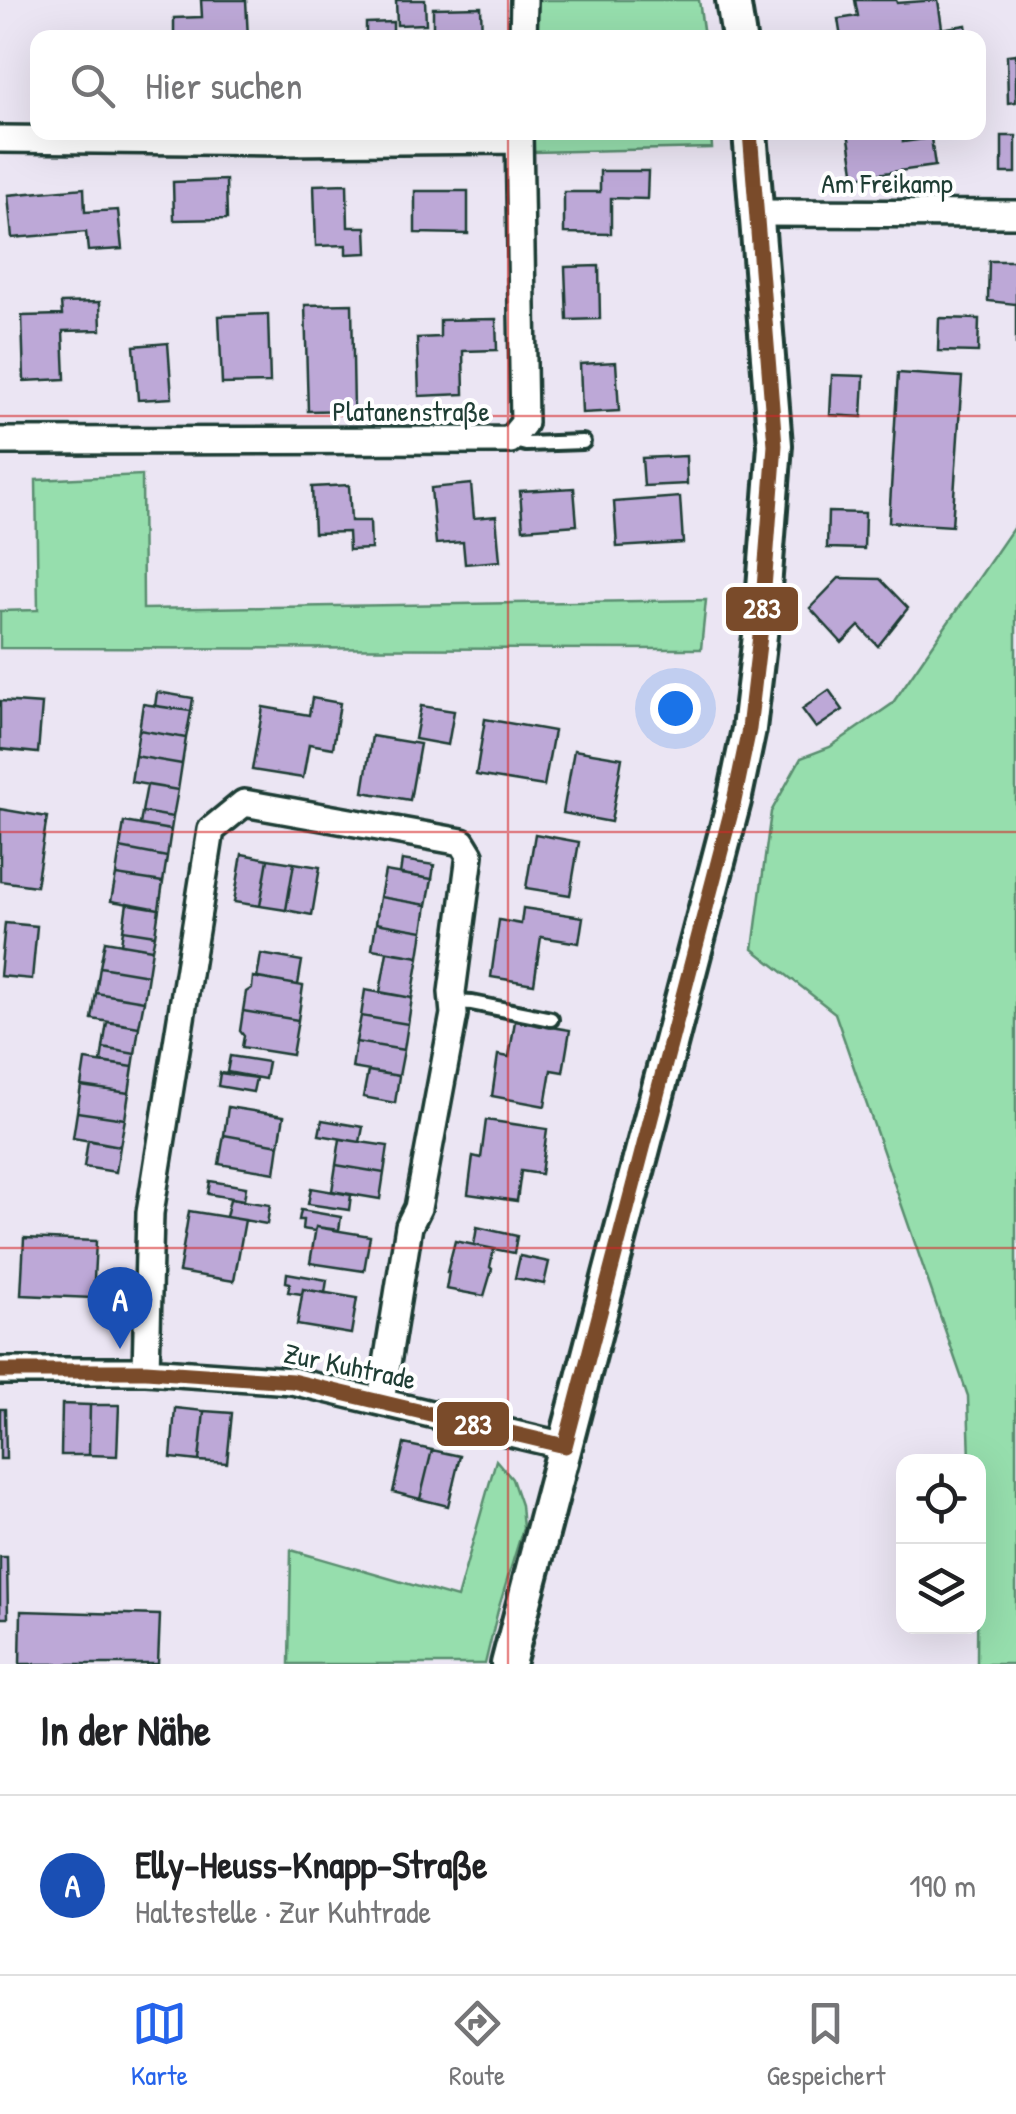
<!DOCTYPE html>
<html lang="de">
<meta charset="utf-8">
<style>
:root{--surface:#fff;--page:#f6f6f6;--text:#202124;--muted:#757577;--line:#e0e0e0;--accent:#2563eb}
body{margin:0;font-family:"Patrick Hand",sans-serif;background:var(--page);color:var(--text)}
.controls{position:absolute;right:30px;bottom:30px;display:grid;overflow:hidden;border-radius:20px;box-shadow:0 10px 40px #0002}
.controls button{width:90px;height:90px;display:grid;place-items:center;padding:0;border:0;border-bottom:2px solid var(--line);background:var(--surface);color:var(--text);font:50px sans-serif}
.you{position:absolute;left:675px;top:708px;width:35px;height:35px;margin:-25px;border:8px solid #fff;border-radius:50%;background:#1a73e8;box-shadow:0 0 0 15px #1a73e833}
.badge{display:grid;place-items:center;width:65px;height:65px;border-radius:50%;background:var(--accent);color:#fff;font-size:32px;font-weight:700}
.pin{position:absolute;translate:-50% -82px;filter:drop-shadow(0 2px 5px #0008)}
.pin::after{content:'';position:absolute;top:52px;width:35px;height:30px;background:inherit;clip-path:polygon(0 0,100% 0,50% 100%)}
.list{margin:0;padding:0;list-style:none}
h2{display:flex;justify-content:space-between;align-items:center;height:130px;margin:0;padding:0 40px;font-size:42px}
h2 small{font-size:32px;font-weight:400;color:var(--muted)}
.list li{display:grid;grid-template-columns:65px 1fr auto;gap:30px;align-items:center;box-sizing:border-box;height:180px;padding:0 40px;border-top:2px solid var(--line)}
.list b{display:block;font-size:38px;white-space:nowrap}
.list p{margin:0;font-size:32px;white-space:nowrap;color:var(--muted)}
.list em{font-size:32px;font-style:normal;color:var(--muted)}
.icon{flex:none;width:55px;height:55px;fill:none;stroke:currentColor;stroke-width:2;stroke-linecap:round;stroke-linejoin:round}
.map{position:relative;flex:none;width:1016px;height:1664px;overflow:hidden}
.search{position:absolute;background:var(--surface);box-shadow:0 10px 40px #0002;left:30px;right:30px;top:30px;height:110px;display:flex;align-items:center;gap:25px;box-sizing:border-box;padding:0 35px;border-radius:20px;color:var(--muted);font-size:38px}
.sheet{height:310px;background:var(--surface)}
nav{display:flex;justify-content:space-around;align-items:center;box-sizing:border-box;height:140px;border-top:2px solid var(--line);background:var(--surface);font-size:28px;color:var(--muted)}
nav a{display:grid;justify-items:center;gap:5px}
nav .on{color:var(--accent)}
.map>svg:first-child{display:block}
</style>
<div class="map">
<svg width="1016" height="1664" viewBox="0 0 1016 1664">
<rect width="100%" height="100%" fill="#ebe5f3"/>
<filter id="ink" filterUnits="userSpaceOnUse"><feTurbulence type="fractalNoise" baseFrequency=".01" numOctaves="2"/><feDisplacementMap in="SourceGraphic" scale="20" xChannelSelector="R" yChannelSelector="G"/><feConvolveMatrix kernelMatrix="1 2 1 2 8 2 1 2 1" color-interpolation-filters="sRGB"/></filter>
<g filter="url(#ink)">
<path fill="#96dead" stroke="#5a8e70" stroke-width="2.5" d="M 535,0 L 699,0 L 704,37 L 535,38 Z
M 533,133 L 711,133 L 712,148 L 533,152 Z
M 142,475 L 143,609 L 706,600 L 701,649 L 0,648 L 0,611 L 38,610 L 36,480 Z
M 1016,524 L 1016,1664 L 977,1664 L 978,1462 L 970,1461 L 968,1396 L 835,1013 L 753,949 L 771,812 L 801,758 L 830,747 L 892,704 Z
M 496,1460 L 512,1479 L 521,1505 L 523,1528 L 498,1610 L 485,1664 L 289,1664 L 291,1550 L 457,1598 Z"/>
<path fill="#bda8d7" stroke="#1f3d34" stroke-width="2.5" d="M 201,0 L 246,0 L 248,38 L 174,38 L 174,18 L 202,17 Z
M 396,0 L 425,0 L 426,24 L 397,25 Z
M 855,0 L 896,0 L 897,3 L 938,0 L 942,28 L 882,38 L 841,38 L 838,19 L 858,16 Z
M 481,7 L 482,38 L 433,38 L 433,8 Z
M 393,22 L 393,38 L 366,38 L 366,23 Z
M 966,25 L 968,38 L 942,38 L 940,29 Z
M 1016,54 L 1016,102 L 1008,103 L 1007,55 Z
M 848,132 L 902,132 L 903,142 L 931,138 L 935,166 L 855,177 Z
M 1002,136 L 1016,136 L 1016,173 L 1002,173 Z
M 600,171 L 648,171 L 647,199 L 611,198 L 611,234 L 564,233 L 564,192 L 600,192 Z
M 226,180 L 227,219 L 174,220 L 173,182 Z
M 347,184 L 348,227 L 366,227 L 367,253 L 346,254 L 346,245 L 316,246 L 314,185 Z
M 84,188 L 85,212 L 118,210 L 122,249 L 88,251 L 86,232 L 12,238 L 8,195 Z
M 415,191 L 468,191 L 468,234 L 415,233 Z
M 989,261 L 1016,261 L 1016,345 L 1016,304 L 988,301 Z
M 599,266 L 600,319 L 567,320 L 565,267 Z
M 100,302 L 101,330 L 63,331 L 65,379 L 24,381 L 22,316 L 62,315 L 61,303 Z
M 352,304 L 354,410 L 308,411 L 305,305 Z
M 268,314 L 270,383 L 222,384 L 219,316 Z
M 939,318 L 979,319 L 978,352 L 938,351 Z
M 496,319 L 497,350 L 463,351 L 464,394 L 419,396 L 417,338 L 440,337 L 440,320 Z
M 168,343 L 172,398 L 138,400 L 134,346 Z
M 616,362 L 619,411 L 582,413 L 580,364 Z
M 898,373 L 962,377 L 952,526 L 889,522 Z
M 832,375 L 864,376 L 862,417 L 830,415 Z
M 686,456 L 687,484 L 644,486 L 642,458 Z
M 471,484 L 474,518 L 496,516 L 500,561 L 465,564 L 463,542 L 436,544 L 431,488 Z
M 349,485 L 351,521 L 370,521 L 371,549 L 349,550 L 348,532 L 314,533 L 312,487 Z
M 574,488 L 577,525 L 523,529 L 520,491 Z
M 680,497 L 683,543 L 617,547 L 614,502 Z
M 828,512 L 865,513 L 864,549 L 827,548 Z
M 839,578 L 880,579 L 908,608 L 878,646 L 859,626 L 842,643 L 810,608 Z
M 829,690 L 843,710 L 816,728 L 802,709 Z
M 157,692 L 193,698 L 191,711 L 155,706 Z
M 312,698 L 340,703 L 333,748 L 309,744 L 303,778 L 252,770 L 263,707 L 309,715 Z
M 0,701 L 42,704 L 38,753 L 0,749 Z
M 143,704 L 191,711 L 186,738 L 139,730 Z
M 421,706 L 454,711 L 448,745 L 415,739 Z
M 485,719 L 554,731 L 544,786 L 476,775 Z
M 139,730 L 186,738 L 182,764 L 135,756 Z
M 372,736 L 420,744 L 410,800 L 363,792 Z
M 574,750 L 622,758 L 611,822 L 563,813 Z
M 135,756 L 182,764 L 178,790 L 131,782 Z
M 147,785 L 178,790 L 173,817 L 142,812 Z
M 0,809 L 47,817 L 36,886 L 0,881 Z
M 142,812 L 173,817 L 171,830 L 140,825 Z
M 124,822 L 171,830 L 167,857 L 120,848 Z
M 535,834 L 579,842 L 570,895 L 526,888 Z
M 120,848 L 167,857 L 163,882 L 116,875 Z
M 242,854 L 268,859 L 260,906 L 234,902 Z
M 268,859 L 294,863 L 286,910 L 260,906 Z
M 402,860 L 434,865 L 432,879 L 400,874 Z
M 294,863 L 320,867 L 312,915 L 286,910 Z
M 385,871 L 432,879 L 427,905 L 380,897 Z
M 116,875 L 163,882 L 159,909 L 111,901 Z
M 380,897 L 427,905 L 423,931 L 376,923 Z
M 127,903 L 159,909 L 155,935 L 123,930 Z
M 523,908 L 583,917 L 579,943 L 541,937 L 534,984 L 491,977 L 499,920 L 521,924 Z
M 5,923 L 37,926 L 32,979 L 0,976 Z
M 376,923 L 423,931 L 419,957 L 372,949 Z
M 123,930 L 155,935 L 152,949 L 121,944 Z
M 105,941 L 152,949 L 148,975 L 100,967 Z
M 387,952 L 419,957 L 412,998 L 380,992 Z
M 261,954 L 302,961 L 298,985 L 257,978 Z
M 100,967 L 148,975 L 144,1001 L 96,993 Z
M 253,977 L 303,986 L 298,1020 L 243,1011 L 246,992 L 252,988 Z
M 365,990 L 412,998 L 408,1024 L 361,1016 Z
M 96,993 L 144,1001 L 139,1027 L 92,1019 Z
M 243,1011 L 298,1020 L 292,1055 L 242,1047 L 244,1036 L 240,1031 Z
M 361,1016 L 408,1024 L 404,1050 L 356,1042 Z
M 515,1021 L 570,1030 L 563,1072 L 551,1070 L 545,1106 L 492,1096 L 498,1055 L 509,1057 Z
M 107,1022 L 139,1027 L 135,1054 L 103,1048 Z
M 356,1042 L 404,1050 L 399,1076 L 352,1068 Z
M 103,1048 L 135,1054 L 133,1067 L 101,1062 Z
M 230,1056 L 268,1062 L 265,1079 L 227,1072 Z
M 85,1060 L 133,1067 L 129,1093 L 81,1086 Z
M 368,1071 L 399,1076 L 395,1103 L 363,1097 Z
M 220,1073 L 256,1078 L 253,1092 L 218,1086 Z
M 81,1086 L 129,1093 L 125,1119 L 77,1112 Z
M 228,1107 L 284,1116 L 279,1145 L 224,1135 Z
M 77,1112 L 125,1119 L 120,1146 L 73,1138 Z
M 322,1120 L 363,1127 L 360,1142 L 319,1135 Z
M 486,1120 L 547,1129 L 541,1174 L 521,1171 L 517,1201 L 468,1194 L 473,1156 L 481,1158 Z
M 224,1135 L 279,1145 L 275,1173 L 219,1164 Z
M 340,1139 L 388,1146 L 384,1173 L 336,1165 Z
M 88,1140 L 120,1146 L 116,1172 L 84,1167 Z
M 336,1165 L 384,1173 L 380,1199 L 332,1191 Z
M 210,1181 L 246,1187 L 244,1200 L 208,1194 Z
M 311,1188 L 351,1195 L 349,1210 L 308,1204 Z
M 230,1199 L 270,1205 L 267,1224 L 226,1217 Z
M 301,1210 L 341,1217 L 339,1230 L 316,1227 L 315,1231 L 302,1229 L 303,1220 L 299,1220 Z
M 189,1211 L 245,1220 L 234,1281 L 179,1272 Z
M 316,1227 L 370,1236 L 364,1271 L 310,1263 Z
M 477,1227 L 517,1236 L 514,1253 L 474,1245 Z
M 24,1238 L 96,1241 L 93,1298 L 21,1295 Z
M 455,1241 L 494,1249 L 490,1267 L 492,1269 L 484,1296 L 446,1289 L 449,1272 L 447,1272 Z
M 520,1256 L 549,1262 L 544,1284 L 515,1278 Z
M 287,1273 L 327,1280 L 325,1293 L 303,1289 L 302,1294 L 288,1292 L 290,1283 L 286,1282 Z
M 303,1289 L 357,1298 L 351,1334 L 297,1325 Z
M 62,1404 L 90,1405 L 89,1455 L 61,1455 Z
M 90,1405 L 119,1405 L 117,1456 L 89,1455 Z
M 175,1408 L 204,1411 L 199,1461 L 171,1458 Z
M 0,1409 L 5,1409 L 6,1459 L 0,1459 Z
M 204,1411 L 232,1413 L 227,1463 L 199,1461 Z
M 404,1444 L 432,1450 L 420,1499 L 393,1492 Z
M 432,1450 L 460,1456 L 448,1506 L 420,1499 Z
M 0,1557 L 7,1557 L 8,1618 L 0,1618 Z
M 21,1611 L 160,1615 L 158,1664 L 20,1664 Z"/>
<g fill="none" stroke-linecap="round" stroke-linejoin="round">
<g stroke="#1f3d34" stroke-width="20">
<path id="service" d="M 510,440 L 526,444 L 583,442
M 453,1002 L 472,1003 L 551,1019"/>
</g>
<g stroke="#1f3d34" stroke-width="32">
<path id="minor" d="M 523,38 L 524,0
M 0,139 L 280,142 L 518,140
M 758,213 L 1016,214
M 0,441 L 510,440 L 524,423 L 519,132
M 0,1371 L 146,1371 L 292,1381 L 565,1446
M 146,1371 L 150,1213 L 211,830 L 244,803 L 462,842 L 470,855 L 452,992 L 454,1014 L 418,1208 L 409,1226 L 381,1401"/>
</g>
<g stroke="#1f3d34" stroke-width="40">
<path id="tertiary" d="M 733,0 L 739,38
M 508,1664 L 734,801 L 749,729 L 761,627 L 775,445 L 750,132"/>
</g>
<use href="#service" stroke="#fff" stroke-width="12"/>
<use href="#minor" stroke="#fff" stroke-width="25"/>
<use href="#tertiary" stroke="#fff" stroke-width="32"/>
<g stroke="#fff" stroke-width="22">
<path id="bus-1" d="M 0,1371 L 146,1371 L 292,1381 L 565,1446 L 734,801 L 749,729 L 761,627 L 775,445 L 750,132"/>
</g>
<use href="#bus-1" stroke="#7a4b2a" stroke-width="15"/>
</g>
</g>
<path fill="none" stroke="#d62828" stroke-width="2.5" stroke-opacity="0.55" d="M 508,0 L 508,38M 508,132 L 508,1664M 0,416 L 1016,416M 0,832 L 1016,832M 0,1248 L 1016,1248"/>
<g text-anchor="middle" stroke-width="8" stroke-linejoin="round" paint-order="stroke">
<g font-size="28" fill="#1f3d34" stroke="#fff">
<text x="887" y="193">Am Freikamp</text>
<text x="411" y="421">Platanenstraße</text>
<text transform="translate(350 1366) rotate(12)" y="10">Zur Kuhtrade</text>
</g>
</g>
<g stroke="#fff" stroke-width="4">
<rect x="724" y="585" width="76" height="48" rx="10" fill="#7a4b2a"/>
<rect x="435" y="1400" width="76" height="48" rx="10" fill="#7a4b2a"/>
</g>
<g font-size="28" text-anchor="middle" font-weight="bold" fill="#fff">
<text x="762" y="618">283</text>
<text x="473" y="1434">283</text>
</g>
</svg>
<div class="controls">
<button><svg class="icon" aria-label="locate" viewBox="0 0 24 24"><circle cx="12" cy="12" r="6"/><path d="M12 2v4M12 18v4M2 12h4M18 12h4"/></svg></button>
<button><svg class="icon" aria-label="layers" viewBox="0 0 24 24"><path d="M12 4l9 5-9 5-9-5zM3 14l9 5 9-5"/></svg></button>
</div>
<div class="you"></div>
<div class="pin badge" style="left:120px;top:1349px;background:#1a4fb4">A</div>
<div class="search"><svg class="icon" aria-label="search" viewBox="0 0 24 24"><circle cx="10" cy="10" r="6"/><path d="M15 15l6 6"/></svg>Hier suchen</div>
</div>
<section class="sheet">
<h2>In der Nähe<small></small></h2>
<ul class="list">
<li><span class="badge" style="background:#1a4fb4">A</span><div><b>Elly-Heuss-Knapp-Straße</b><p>Haltestelle · Zur Kuhtrade</p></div><em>190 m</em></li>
</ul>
</section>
<nav>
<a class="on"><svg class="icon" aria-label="map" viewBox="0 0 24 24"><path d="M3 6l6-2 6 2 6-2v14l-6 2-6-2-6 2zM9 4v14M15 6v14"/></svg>Karte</a>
<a><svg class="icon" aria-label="directions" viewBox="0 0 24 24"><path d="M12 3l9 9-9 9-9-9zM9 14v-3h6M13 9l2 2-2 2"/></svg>Route</a>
<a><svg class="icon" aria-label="saved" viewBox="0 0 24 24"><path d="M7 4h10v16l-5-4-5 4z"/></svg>Gespeichert</a>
</nav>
